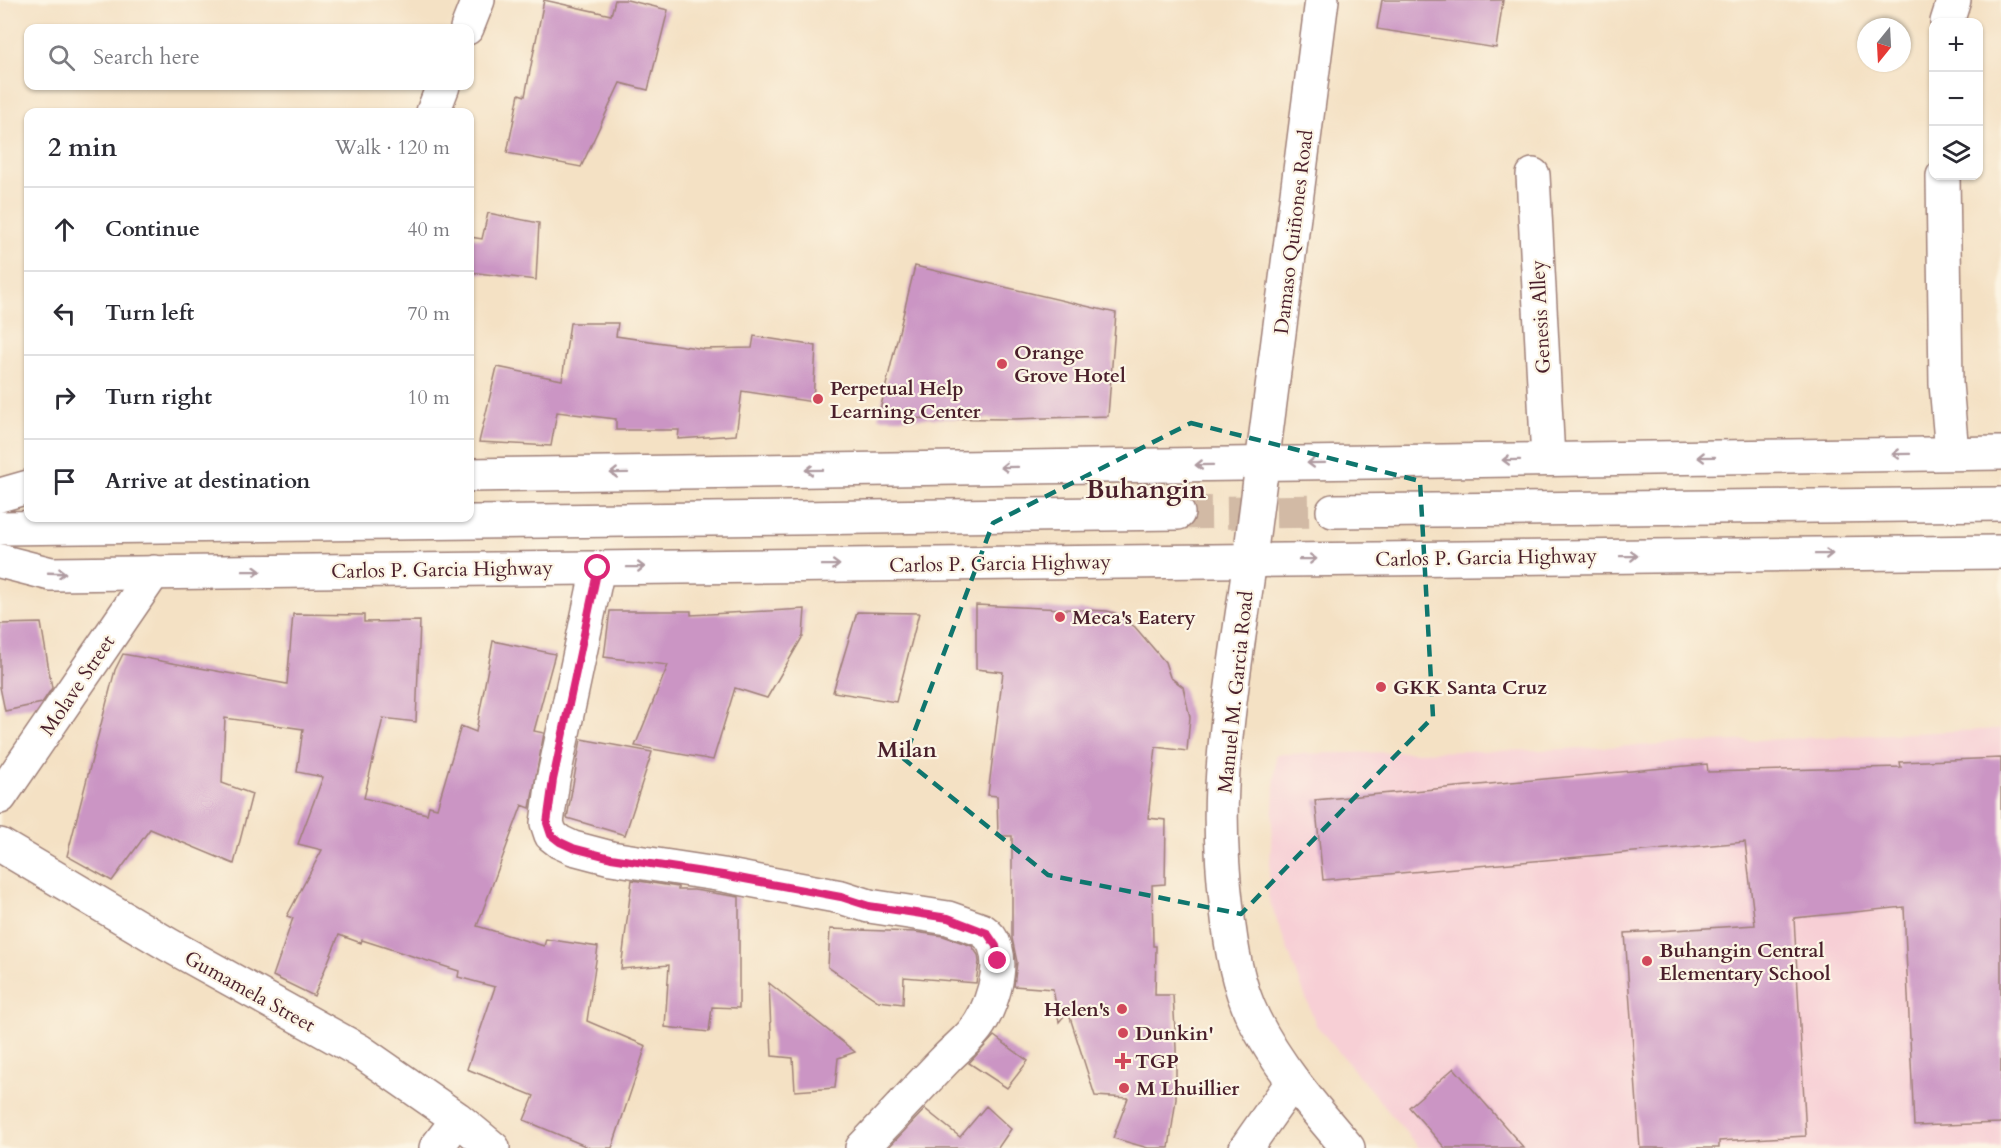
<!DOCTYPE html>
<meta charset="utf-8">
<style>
:root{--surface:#fff;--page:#f7f7f7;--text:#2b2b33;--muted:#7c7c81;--line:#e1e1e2}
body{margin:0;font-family:Cardo,serif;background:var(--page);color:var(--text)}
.controls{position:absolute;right:18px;top:18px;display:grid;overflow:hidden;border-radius:12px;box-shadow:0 2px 4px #0004}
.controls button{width:54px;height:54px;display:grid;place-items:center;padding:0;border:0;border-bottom:2px solid var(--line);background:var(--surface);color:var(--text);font:30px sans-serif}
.compass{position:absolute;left:1857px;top:18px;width:54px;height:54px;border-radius:50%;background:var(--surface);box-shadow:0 2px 4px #0004;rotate:198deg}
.stop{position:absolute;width:18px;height:18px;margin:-14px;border:4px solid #db2777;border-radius:50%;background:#fff}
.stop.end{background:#db2777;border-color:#fff;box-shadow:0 2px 6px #0008}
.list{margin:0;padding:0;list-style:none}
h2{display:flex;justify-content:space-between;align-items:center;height:78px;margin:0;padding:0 24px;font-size:26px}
h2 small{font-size:20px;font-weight:400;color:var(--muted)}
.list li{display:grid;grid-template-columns:39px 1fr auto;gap:18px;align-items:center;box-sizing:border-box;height:84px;padding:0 24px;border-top:2px solid var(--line)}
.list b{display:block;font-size:22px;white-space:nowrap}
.list em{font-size:20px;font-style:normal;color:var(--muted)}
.icon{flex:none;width:33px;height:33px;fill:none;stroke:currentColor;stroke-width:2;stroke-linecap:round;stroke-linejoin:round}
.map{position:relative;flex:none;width:2001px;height:1148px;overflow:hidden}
.search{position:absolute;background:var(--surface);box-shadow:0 2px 4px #0004;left:24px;top:24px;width:450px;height:66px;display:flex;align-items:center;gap:15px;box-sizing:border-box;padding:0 21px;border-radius:12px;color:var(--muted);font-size:22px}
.panel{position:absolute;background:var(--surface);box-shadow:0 2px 4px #0004;left:24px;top:108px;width:450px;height:414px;border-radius:12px}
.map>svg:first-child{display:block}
</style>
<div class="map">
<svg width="2001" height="1148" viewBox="0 0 2001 1148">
<rect width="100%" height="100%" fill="#fcf5e5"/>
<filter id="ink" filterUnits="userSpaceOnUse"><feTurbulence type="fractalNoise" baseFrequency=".0167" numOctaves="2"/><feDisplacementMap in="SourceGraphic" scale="12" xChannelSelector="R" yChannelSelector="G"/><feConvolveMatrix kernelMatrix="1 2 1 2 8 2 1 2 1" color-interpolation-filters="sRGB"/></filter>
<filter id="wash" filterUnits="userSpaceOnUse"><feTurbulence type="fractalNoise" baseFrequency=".008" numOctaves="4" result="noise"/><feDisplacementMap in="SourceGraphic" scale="24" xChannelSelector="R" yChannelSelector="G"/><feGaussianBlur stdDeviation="1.35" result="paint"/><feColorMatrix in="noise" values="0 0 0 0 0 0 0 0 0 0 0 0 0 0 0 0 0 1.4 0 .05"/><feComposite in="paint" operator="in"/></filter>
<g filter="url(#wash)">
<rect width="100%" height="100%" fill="#f4e1c4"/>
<path fill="#f7cfd5" d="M 2001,729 L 2001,1148 L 1419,1148 L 1316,1025 L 1268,897 L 1276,754 L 1543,750 Z"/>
<g id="blocks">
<path fill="#cb95c4" d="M 544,0 L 611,15 L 615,0 L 627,0 L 668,10 L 648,90 L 620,83 L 581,167 L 507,153 L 519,94 L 525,96 Z
M 1382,0 L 1503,0 L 1496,48 L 1377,29 Z
M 488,213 L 539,223 L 536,280 L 470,272 L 470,237 L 482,239 Z
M 915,266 L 1116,313 L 1108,416 L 1014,419 L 878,418 Z
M 570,323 L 618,323 L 616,336 L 704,349 L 752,348 L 754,336 L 816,346 L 813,402 L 742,391 L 736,435 L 678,439 L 679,430 L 616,430 L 616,419 L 557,412 L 551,446 L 479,442 L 497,367 L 562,380 Z
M 976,605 L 1107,611 L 1115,613 L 1135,627 L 1165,662 L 1170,677 L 1183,687 L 1190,717 L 1187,751 L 1156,747 L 1148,818 L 1166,820 L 1165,884 L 1152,885 L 1153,946 L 1156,946 L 1155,995 L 1173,995 L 1176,1048 L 1176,1099 L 1169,1148 L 1148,1148 L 1113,1138 L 1128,1098 L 1095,1096 L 1068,1011 L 1059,1022 L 1053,989 L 1014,986 L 1017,962 L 1012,938 L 1012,836 L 998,836 L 997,796 L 988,795 L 1003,672 L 976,669 Z
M 805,609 L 803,636 L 767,698 L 735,688 L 713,760 L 635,746 L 668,665 L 604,657 L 610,611 L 691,611 L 691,615 Z
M 857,612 L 919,613 L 896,702 L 833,692 Z
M 293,614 L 364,615 L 364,622 L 420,621 L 416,722 L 383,718 L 364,798 L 427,814 L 429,806 L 437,808 L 461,726 L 476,732 L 493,641 L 555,654 L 534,731 L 544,733 L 530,808 L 522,805 L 477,926 L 544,946 L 546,939 L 598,947 L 587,1021 L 646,1046 L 612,1148 L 590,1148 L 524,1120 L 534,1096 L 467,1069 L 495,987 L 458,977 L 459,971 L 362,940 L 361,943 L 339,935 L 314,996 L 273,976 L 293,918 L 287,916 L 322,850 L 298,844 L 323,777 L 297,772 L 303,729 L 225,718 L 222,783 L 252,794 L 234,864 L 150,829 L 112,881 L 67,856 L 115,670 L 123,654 L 287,684 Z
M 41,623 L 52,688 L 42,703 L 5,711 L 0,687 L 0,624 Z
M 581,739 L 652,752 L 625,835 L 567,818 Z
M 2001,758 L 2001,1123 L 1914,1126 L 1904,907 L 1794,918 L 1806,1136 L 1719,1141 L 1719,1148 L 1640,1148 L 1625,933 L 1755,925 L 1745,842 L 1323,880 L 1315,800 L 1707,764 L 1708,772 L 1901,767 L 1900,762 Z
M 632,880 L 678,887 L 678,890 L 694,890 L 739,897 L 739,1008 L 712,1007 L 709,1032 L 665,1027 L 669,965 L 621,969 Z
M 830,929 L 915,932 L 943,936 L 972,946 L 978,955 L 979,962 L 976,983 L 904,977 L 903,1004 L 878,1001 L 828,967 Z
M 769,983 L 855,1052 L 838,1058 L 835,1088 L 795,1091 L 793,1058 L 772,1056 Z
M 994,1036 L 1028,1061 L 1007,1088 L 969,1063 Z
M 1454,1068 L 1524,1148 L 1445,1148 L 1409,1107 Z
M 986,1106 L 1011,1129 L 998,1148 L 888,1148 L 925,1109 L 960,1137 Z"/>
</g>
</g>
<g filter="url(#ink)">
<use href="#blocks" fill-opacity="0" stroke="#9f8078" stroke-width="1.5"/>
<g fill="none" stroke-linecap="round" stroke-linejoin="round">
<path stroke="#d2baa5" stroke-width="33" stroke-dasharray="33 16" stroke-linecap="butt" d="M 1178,513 L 1333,511"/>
<g stroke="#9f8078" stroke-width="36">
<path id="minor" d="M 1947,22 L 1954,0
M 467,28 L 478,0
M 433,112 L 443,86
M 1533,175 L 1548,459
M 1943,176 L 1946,384 L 1952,453
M 598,568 L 553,780 L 547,823 L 551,835 L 560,842 L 573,848 L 611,858 L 723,875 L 841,897 L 869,906 L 948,918 L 982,930 C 1011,948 994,1001 980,1023 C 971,1038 956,1048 945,1060 C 917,1089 890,1119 862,1148
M 0,797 L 154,572
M 0,845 L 169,945 L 360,1051 L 458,1119 L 493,1148
M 436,1148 L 458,1119"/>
</g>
<g stroke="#9f8078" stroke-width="36">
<path id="secondary" d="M 1250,560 C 1241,626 1229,693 1224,759 C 1219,809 1221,860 1227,910 C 1231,947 1237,985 1254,1019 C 1278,1067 1314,1108 1348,1148
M 1246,1148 L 1293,1081"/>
</g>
<g stroke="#9f8078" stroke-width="36">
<path id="primary" d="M 1260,480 L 1322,0"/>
</g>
<g stroke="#9f8078" stroke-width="36">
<path id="trunk" d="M 470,475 L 2001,453
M 0,495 L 28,487
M 1333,511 L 2001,504
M 0,528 L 1178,513
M 0,561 L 51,574 L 2001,552"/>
</g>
<use href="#minor" stroke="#fff" stroke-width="33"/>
<use href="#secondary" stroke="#fff" stroke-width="33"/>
<use href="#primary" stroke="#fff" stroke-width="33"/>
<use href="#trunk" stroke="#fff" stroke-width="33"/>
<g stroke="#9f8078" stroke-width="36" stroke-linecap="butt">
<path id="primary-bridge" d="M 1252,542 L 1260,480"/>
</g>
<use href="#primary-bridge" stroke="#fff" stroke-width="33"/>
</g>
<defs><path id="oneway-shaft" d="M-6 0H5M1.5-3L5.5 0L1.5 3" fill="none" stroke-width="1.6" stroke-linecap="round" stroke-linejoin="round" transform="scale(1.5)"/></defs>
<g stroke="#ae9aa0">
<use href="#oneway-shaft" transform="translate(1901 454) rotate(179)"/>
<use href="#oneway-shaft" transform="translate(1706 457) rotate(179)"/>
<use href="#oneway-shaft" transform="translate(1511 460) rotate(179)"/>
<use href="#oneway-shaft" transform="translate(1316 463) rotate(179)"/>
<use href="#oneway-shaft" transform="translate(1204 465) rotate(179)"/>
<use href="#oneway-shaft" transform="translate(1009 467) rotate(179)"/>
<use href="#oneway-shaft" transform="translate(814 470) rotate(179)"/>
<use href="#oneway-shaft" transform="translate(619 473) rotate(179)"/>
<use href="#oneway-shaft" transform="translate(1824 554) rotate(-1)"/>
<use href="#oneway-shaft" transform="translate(1629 556) rotate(-1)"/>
<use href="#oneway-shaft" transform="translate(1308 559) rotate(-1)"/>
<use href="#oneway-shaft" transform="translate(831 565) rotate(-1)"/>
<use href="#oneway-shaft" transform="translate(636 567) rotate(-1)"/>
<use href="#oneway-shaft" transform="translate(252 571) rotate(-1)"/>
<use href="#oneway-shaft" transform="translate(57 573) rotate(2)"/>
</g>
</g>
<g fill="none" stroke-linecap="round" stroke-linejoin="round" filter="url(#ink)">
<path stroke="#db2777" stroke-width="8" d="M 598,568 L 553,780 L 547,823 L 551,835 L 560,842 L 573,848 L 611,858 L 723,875 L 841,897 L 869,906 L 948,918 L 987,933 L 996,946 L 998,961"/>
</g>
<path fill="none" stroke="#0f766e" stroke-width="4.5" stroke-dasharray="12 8" stroke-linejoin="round" d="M 1191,423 L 1420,481 L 1433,717 L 1241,914 L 1048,875 L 904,759 L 993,523 Z"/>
<g fill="#d1495b" stroke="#fcf5e5" stroke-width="2">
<circle cx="1002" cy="364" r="6"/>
<circle cx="818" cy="399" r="6"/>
<circle cx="1060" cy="617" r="6"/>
<circle cx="1381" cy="687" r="6"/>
<circle cx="1647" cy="961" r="6"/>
<circle cx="1122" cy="1009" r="6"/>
<circle cx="1123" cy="1033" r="6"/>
<path d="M1120 1052h6v6h6v6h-6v6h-6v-6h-6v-6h6z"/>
<circle cx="1124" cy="1088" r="6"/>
</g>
<g text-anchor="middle" stroke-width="4.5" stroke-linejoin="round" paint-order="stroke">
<g font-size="20" fill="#4a1f2b" stroke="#fcf5e5">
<text transform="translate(1293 232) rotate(-83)" y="7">Damaso Quiñones Road</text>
<text transform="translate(1540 317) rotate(-93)" y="7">Genesis Alley</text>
<text transform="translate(1486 557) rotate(-1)" y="7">Carlos P. Garcia Highway</text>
<text transform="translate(1000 563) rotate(-1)" y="7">Carlos P. Garcia Highway</text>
<text transform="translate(442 569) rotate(-1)" y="7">Carlos P. Garcia Highway</text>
<text transform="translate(77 685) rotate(-56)" y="7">Molave Street</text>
<text transform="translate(1235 692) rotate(-84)" y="7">Manuel M. Garcia Road</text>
<text transform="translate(250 991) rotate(29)" y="7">Gumamela Street</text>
</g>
<g font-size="20" font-weight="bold" fill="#4a1f2b" stroke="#fcf5e5" text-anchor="start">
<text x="1014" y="359">Orange<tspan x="1014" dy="23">Grove Hotel</tspan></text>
<text x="830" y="395">Perpetual Help<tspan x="830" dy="23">Learning Center</tspan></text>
<text x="1072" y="624">Meca's Eatery</text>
<text x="1393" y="694">GKK Santa Cruz</text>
<text x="1659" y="957">Buhangin Central<tspan x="1659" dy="23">Elementary School</tspan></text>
<text x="1110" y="1016" text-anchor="end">Helen's</text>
<text x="1135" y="1040">Dunkin'</text>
<text x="1135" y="1068">TGP</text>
<text x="1136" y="1095">M Lhuillier</text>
</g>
<g font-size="22" font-weight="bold" fill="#4a1f2b" stroke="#fcf5e5">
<text x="907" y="757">Milan</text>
</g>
<g font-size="26" font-weight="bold" fill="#4a1f2b" stroke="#fcf5e5">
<text x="1146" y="498">Buhangin</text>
</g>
</g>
</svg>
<div class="controls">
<button>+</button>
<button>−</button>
<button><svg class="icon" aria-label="layers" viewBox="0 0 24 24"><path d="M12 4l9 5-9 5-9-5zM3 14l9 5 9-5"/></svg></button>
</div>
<svg class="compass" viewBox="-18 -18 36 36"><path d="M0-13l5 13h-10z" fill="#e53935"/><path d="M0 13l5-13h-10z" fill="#7c7c81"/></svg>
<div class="stop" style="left:598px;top:568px"></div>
<div class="stop end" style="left:998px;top:961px"></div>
<div class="search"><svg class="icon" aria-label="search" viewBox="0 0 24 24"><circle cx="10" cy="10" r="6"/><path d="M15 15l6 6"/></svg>Search here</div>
<section class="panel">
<h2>2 min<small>Walk · 120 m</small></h2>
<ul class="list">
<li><svg class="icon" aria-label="ahead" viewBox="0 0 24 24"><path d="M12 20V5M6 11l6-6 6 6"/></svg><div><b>Continue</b></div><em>40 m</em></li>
<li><svg class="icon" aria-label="left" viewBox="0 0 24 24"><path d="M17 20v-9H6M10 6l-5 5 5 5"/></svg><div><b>Turn left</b></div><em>70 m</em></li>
<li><svg class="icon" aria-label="right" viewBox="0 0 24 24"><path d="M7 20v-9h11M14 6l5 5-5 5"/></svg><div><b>Turn right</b></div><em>10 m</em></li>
<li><svg class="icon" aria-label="arrive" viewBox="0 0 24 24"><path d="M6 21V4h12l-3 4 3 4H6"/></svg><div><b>Arrive at destination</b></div></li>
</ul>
</section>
</div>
